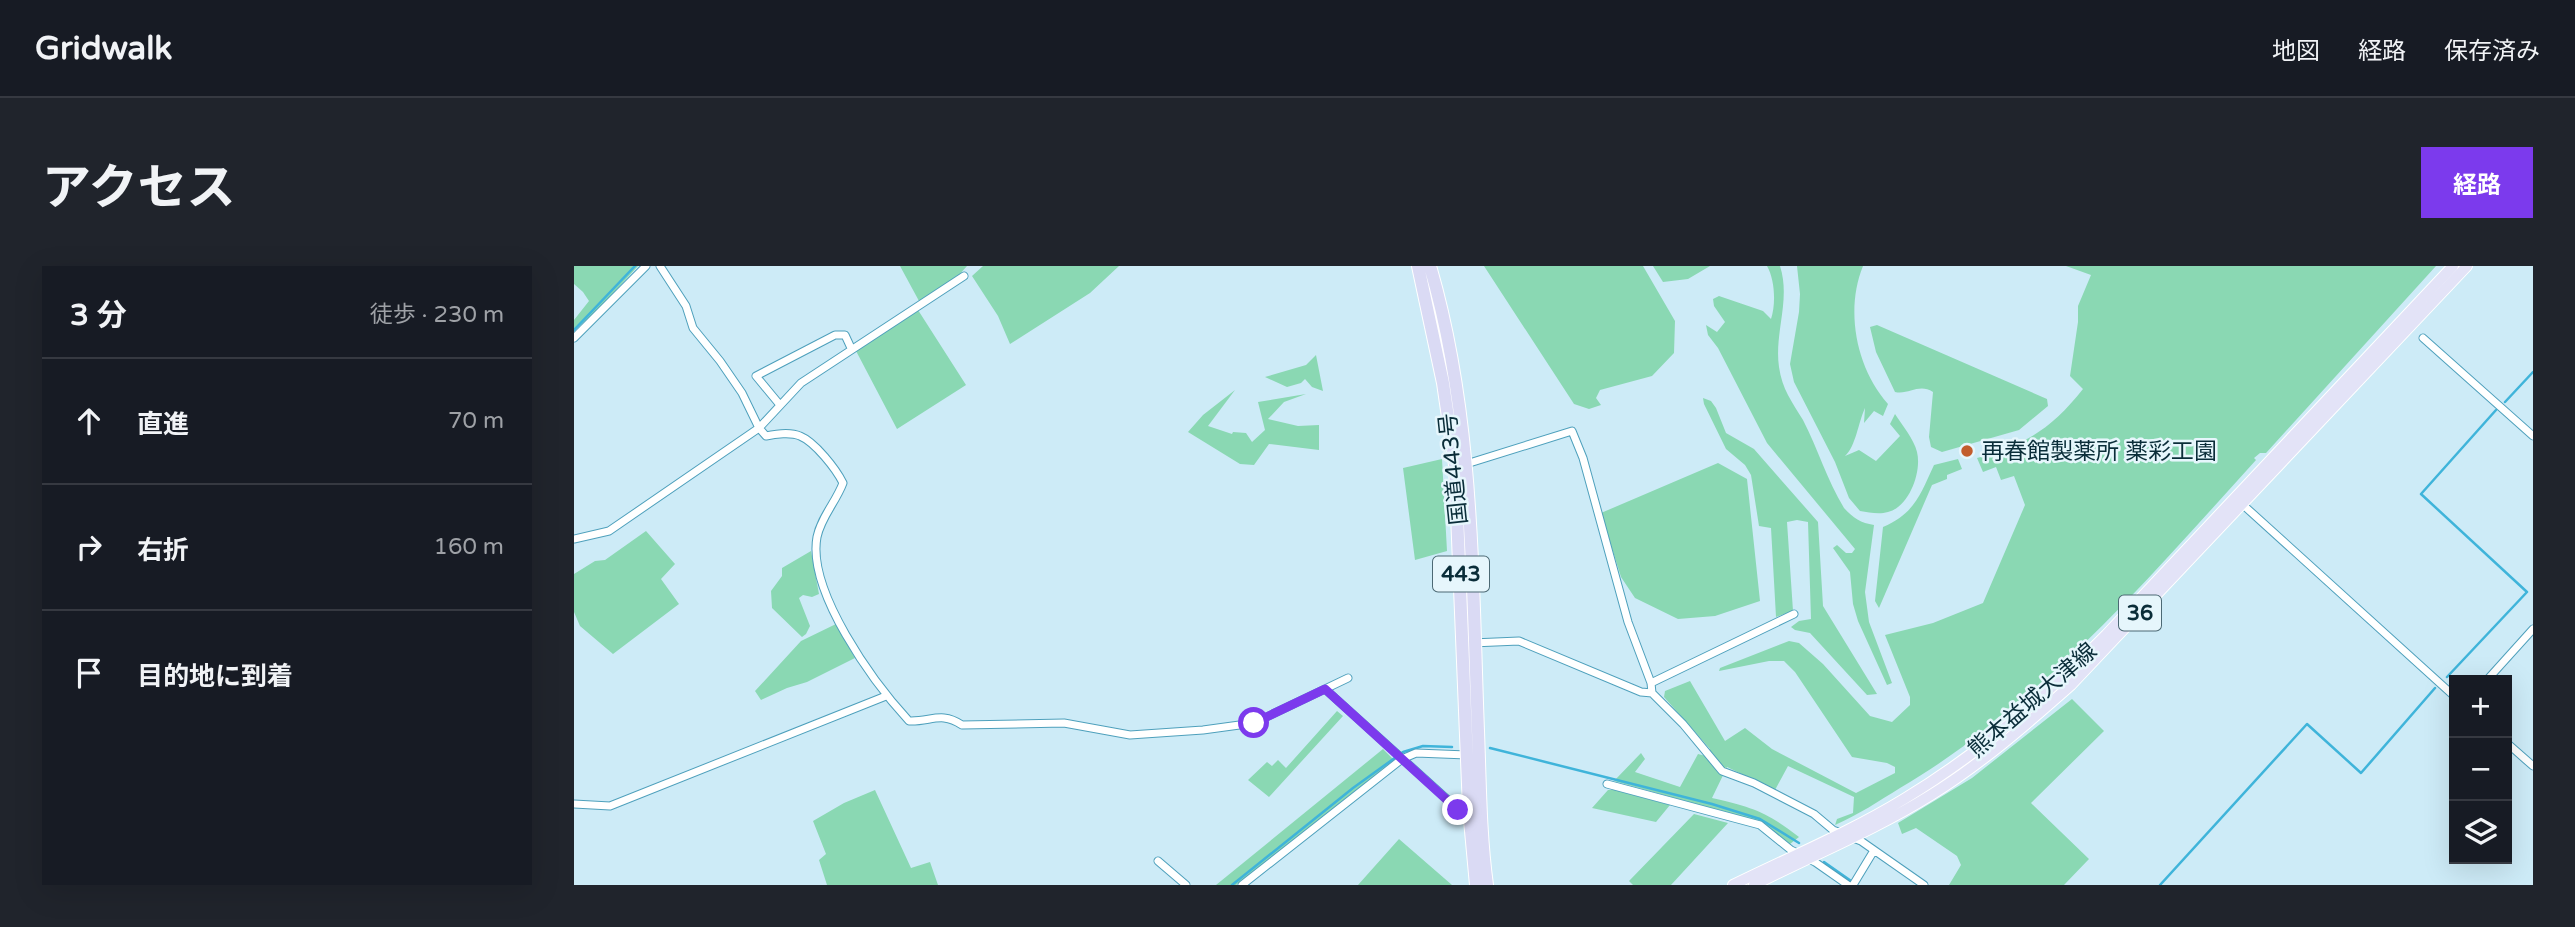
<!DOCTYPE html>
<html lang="ja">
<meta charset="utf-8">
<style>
:root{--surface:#171b24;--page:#20242c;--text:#f1f3f6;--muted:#9ea1a6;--line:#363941;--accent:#7c3aed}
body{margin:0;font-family:"Varela Round","Noto Sans JP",sans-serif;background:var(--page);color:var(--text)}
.controls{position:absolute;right:21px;bottom:21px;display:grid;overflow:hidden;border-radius:0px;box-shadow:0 7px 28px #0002}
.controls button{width:63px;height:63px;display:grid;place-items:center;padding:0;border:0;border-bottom:2px solid var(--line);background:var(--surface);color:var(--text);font:35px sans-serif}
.stop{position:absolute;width:21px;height:21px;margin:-16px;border:5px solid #7c3aed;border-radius:50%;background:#fff}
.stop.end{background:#7c3aed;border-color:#fff;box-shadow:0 2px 7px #0008}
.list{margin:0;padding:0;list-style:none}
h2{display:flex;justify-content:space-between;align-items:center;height:91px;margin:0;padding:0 28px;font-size:30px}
h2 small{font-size:23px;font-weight:400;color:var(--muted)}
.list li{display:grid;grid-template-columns:46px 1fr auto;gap:21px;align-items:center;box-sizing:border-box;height:126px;padding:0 28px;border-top:2px solid var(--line)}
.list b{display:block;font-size:26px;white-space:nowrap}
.list em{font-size:23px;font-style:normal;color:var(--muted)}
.icon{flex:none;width:38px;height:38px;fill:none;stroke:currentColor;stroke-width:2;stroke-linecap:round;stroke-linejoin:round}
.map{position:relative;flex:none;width:1959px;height:619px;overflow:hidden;border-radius:0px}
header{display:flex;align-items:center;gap:42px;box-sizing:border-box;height:98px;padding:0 35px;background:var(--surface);border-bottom:2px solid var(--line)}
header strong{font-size:33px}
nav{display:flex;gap:38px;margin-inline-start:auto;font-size:24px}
.intro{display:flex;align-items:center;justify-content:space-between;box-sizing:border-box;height:168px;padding:0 42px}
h1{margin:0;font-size:49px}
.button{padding:18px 32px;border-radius:0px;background:var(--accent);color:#fff;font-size:24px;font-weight:700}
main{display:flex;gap:42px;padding:0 42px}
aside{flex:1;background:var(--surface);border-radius:0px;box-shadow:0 7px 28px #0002}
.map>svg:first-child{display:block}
</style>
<header>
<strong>Gridwalk</strong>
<nav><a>地図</a><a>経路</a><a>保存済み</a></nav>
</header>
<div class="intro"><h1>アクセス</h1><a class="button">経路</a></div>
<main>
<aside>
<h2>3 分<small>徒歩 · 230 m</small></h2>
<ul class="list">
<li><svg class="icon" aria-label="ahead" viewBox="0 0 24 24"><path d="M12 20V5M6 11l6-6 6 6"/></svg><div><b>直進</b></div><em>70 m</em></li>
<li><svg class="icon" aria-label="right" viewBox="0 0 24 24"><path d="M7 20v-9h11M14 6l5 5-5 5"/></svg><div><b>右折</b></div><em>160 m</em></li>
<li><svg class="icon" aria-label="arrive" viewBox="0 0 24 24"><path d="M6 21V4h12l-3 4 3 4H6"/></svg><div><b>目的地に到着</b></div></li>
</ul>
</aside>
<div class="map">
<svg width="1959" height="619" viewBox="0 0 1959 619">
<rect width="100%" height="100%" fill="#cdebf7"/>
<path fill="#8ad8b3" d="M 0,0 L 64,0 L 21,47 L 0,64 L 0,54 L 15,35 L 9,26 L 0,18 Z
M 326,0 L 393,0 L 384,10 L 345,35 Z
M 409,0 L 545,0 L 516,27 L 436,78 L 424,50 L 398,10 Z
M 910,0 L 1069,0 L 1101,55 L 1100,87 L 1078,110 L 1026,124 L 1022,132 L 1027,139 L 1015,143 L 1000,138 Z
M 1079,0 L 1136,0 L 1114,13 L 1089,16 Z
M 1193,0 L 1206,0 C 1217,34 1200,67 1205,101 C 1208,123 1218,136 1229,154 C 1244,183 1253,214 1270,242 C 1279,252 1287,257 1300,259 L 1291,326 L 1295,356 L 1318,417 L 1313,419 L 1284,355 L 1279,338 L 1276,306 L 1259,282 L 1263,279 L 1272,287 L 1278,287 L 1281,283 L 1193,177 L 1144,82 L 1134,69 L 1132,59 L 1143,66 L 1151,56 L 1140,40 L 1139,33 L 1145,30 L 1189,45 L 1197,53 C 1202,38 1201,14 1193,0 Z
M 1223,0 L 1289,0 C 1271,44 1282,102 1314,138 L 1309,150 L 1300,145 L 1290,157 L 1291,142 C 1284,157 1282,180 1271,190 L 1285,184 L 1302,195 L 1326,170 L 1316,158 L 1321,148 C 1328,159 1340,173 1343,186 C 1348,206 1335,241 1314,246 C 1304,249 1295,246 1286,245 L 1275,232 L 1261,196 L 1220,116 L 1216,98 L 1225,46 L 1226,28 Z
M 1492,0 L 1862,0 L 1692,187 L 1686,187 L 1680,192 L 1682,194 C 1574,313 1467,439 1326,522 C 1305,535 1284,549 1261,559 L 1263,553 L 1279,547 L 1280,531 L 1214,500 L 1201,524 L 1153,501 L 1138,532 C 1178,541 1193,546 1225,571 L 1216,578 L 1186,556 L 1040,515 L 1067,487 L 1071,493 L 1061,506 L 1106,521 L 1124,488 L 1132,490 L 1136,483 L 1090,431 L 1091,425 L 1116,415 L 1151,475 L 1171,462 L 1198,483 L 1282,527 L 1321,507 L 1321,501 L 1313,497 L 1278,491 L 1221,406 L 1210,395 L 1195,395 L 1145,405 L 1146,402 L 1215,375 L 1225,377 L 1249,398 L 1296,450 L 1318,456 L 1336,439 L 1336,431 L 1311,369 L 1359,357 L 1409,337 L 1451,239 L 1440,210 L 1427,214 L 1422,201 L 1409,206 L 1403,192 C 1452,179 1478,162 1509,123 L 1496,110 L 1504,56 L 1504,40 L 1517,9 Z
M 344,44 L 392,119 L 323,163 L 281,83 Z
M 1303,59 L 1473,133 L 1474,140 L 1445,164 L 1368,186 L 1357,181 L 1355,171 L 1359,126 C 1345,117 1335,129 1321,126 L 1302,86 L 1296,61 Z
M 742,89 L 749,125 L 738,121 L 731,113 L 727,117 L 713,121 L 691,111 L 732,99 Z
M 661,124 L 634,160 L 658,168 L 659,166 L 672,167 L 678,176 L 691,164 L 684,136 L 732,128 L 710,136 L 694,153 L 724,160 L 745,159 L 745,184 L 695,178 L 680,199 L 666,198 L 614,166 L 629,149 Z
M 1129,132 L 1137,135 L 1142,142 L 1152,167 L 1180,183 L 1244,256 L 1249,340 L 1303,428 L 1293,429 L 1236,367 L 1221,364 L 1217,361 L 1225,355 L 1237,353 L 1234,256 L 1223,254 L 1213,256 L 1219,345 L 1202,351 L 1197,262 L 1185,260 L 1177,209 L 1171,199 L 1152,183 L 1130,138 Z
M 868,193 L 873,285 L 841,294 L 829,202 Z
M 1384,193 L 1388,203 L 1373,209 L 1373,213 L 1358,219 L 1305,342 L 1301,335 L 1309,261 C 1341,247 1346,229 1360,199 Z
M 1144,197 L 1173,213 L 1186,335 L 1141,350 L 1104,353 L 1061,332 L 1047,311 L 1027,247 Z
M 72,265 L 101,298 L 87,313 L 105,338 L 39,388 L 6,360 L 0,346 L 0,308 L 21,295 L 31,294 Z
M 237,285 L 245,328 L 238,331 L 229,329 L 225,332 L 236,360 L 232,368 L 228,371 L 198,342 L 197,325 L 208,310 L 208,302 Z
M 262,358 L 281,392 L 233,416 L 213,422 L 187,434 L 181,425 L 227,375 Z
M 1498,433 L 1530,465 L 1457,537 L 1515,593 L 1490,619 L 1375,619 L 1387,599 L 1383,590 L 1342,562 L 1328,568 L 1324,557 L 1398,512 Z
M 763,445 L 769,450 L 695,531 L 674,514 L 693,496 L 698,500 L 704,494 L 712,502 Z
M 809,483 L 820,494 L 662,619 L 642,619 Z
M 301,524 L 337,602 L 356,596 L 364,619 L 253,619 L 245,594 L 252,588 L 239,555 L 270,537 Z
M 1034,524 L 1041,524 L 1096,539 L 1082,556 L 1018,542 Z
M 1120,548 L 1154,557 L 1097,619 L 1059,619 L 1055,615 Z
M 825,573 L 878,619 L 784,619 Z"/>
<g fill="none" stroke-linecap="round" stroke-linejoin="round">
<path stroke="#3fb4da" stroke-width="2.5" d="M 0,64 L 61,0
M 1931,136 L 1959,106
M 1873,411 L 1953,326 L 1847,228 L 1922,144
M 916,482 L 1138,538 L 1186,553 L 1225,577
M 1250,596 L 1280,617
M 658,619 L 779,522 L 829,486 L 849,480 L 878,481
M 1586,619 L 1733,458 L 1787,507 L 1861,422"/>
<g stroke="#4ea0bc" stroke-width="9">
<path id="minor" d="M 86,0 L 112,40 L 119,62 L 146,95 L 168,127 L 185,162 L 192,170 C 201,168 217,166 226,170 C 241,176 262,203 269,217 C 262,236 247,251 243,271 C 233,325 299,416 335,455 C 357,456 367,445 388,459 L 490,457 L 556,469 L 629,464 L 680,457 L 774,412
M 0,72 L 72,0
M 1849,72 L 1959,170
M 206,139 L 182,110 L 261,69 L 271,69 L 277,82
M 889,199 L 998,165 L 1009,192 L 1054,356 L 1077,417 L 1078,427
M 1667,237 L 1880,430
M 0,273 L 35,265 L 185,162 L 227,117 L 390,10
M 898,377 L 945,375 L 1067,426 L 1078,427 L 1109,458 L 1148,505 L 1180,517 L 1240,548 L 1259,564 L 1287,575 L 1350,619
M 1913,414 L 1959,363
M 1077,417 L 1220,348
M 751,423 L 884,543 L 895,543
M 1933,477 L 1959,500
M 1033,518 L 1186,559 L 1217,584 L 1241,596 L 1274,619
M 0,538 L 36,540 L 312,430
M 584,595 L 612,619
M 668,619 L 828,493 L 842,487 L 893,489
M 1279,619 L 1299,586"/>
</g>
<g stroke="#fff" stroke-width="12">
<path id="primary" d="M 1159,619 C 1216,591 1276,566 1330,533 C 1405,488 1471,431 1532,369 L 1879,0
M 1180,619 C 1239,589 1301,564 1357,529 C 1407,498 1453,458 1497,419 L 1893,0"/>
</g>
<g stroke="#fff" stroke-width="14">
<path id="trunk" d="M 844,0 L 869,117 L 881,199 L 895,543 L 902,619
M 856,0 C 900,150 898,310 904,465 C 906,516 906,568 913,619"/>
</g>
<use href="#minor" stroke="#fff" stroke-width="7"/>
<use href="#primary" stroke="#e3e3f7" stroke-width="10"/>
<use href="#trunk" stroke="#dadaf4" stroke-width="12"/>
</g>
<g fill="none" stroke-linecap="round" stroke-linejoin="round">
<path stroke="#7c3aed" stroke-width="9" d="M 680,457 L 751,423 L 884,544"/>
</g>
<circle fill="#c25d2d" stroke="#e6f6fc" stroke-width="2.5" cx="1393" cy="185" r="7"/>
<g text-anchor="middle" stroke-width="5" stroke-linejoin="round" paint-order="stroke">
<g fill="#e6f6fc" stroke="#4c6974" stroke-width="2">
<rect x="859" y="290.5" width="56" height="35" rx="5"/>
<rect x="1545" y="329.5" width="42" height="35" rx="5"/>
</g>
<g font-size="21" font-weight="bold" fill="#0a2d39">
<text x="887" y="315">443</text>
<text x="1566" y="354">36</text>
</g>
<g font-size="23" fill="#0a2d39" stroke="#e6f6fc" text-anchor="start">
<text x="1407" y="193">再春館製薬所 薬彩工園</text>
</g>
<g font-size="23" fill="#0a2d39" stroke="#e6f6fc">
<text transform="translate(879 203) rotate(-96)" y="8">国道443号</text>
<text transform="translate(1458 434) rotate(-41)" y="8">熊本益城大津線</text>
</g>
</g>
</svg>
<div class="controls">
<button>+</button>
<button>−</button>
<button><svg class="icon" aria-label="layers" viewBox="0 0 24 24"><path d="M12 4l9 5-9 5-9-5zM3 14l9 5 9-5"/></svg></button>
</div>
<div class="stop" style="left:680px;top:457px"></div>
<div class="stop end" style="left:884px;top:544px"></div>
</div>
</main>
